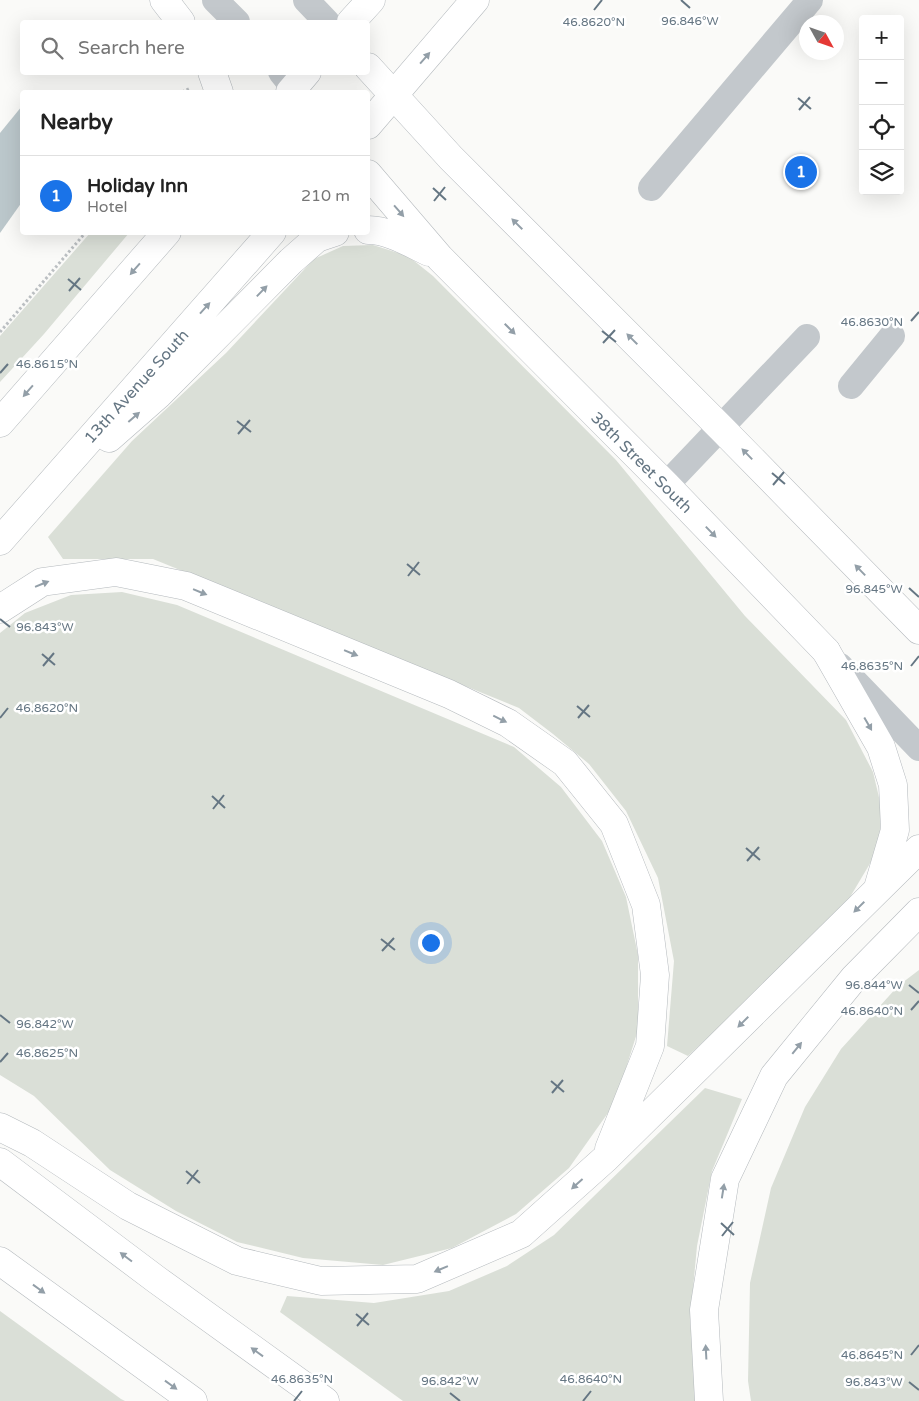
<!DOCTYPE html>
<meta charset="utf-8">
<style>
:root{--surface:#fff;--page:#f2f2f2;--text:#222;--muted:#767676;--line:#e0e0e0;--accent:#1a73e8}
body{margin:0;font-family:"Varela Round",sans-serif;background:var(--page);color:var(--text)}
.controls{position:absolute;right:15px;top:15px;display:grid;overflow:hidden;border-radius:5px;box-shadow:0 5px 20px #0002}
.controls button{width:45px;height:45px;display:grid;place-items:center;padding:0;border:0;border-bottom:1px solid var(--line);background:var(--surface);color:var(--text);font:25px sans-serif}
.compass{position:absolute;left:799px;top:15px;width:45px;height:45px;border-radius:50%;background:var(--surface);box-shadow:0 5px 20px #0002;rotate:130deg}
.you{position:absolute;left:430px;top:942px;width:18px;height:18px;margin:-12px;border:4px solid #fff;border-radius:50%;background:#1a73e8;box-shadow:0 0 0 8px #1a73e833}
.badge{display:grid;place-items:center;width:32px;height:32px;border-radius:50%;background:var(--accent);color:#fff;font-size:16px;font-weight:700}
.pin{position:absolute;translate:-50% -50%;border:2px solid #fff;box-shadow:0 1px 5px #0006}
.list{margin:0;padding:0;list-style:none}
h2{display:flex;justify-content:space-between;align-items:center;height:65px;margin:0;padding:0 20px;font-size:21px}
h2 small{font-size:16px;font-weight:400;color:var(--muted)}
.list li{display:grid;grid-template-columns:32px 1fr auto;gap:15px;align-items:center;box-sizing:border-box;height:80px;padding:0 20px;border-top:1px solid var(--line)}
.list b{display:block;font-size:19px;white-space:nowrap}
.list p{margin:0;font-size:16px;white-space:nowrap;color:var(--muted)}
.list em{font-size:16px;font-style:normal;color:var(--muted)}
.icon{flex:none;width:28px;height:28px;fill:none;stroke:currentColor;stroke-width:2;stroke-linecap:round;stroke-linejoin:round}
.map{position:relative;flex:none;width:919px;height:1401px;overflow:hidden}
.search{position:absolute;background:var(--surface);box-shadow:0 5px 20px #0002;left:20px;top:20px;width:350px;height:55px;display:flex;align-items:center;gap:12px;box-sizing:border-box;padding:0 18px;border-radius:5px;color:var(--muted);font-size:19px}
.panel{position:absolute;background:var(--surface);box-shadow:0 5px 20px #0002;left:20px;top:90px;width:350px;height:145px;border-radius:5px}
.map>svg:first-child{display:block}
</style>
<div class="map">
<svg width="919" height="1401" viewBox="0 0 919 1401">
<rect width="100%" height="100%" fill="#fafaf8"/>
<path fill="#dadfd7" d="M 90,233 L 129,233 L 44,334 L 0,382 L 0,336 Z
M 373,245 L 408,256 L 433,276 L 616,460 L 745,616 L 846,720 L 873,772 L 882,810 L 878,850 L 840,914 L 688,1056 L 667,1046 L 674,961 L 658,878 L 626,811 L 589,764 L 553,734 L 519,708 L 153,559 L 63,559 L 48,537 L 132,441 L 226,353 L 314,259 L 343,246 Z
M 122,592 L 177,605 L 514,747 L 561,787 L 602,841 L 626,897 L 638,955 L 638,1030 L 615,1103 L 569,1168 L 516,1214 L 452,1248 L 383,1265 L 303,1258 L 237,1242 L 176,1211 L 110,1170 L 34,1096 L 0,1075 L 0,633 L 25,613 L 71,595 Z
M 919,970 L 919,1401 L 751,1401 L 748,1381 L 750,1283 L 771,1188 L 805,1107 L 841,1049 L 898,986 Z
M 705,1088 L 742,1099 L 712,1171 L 697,1246 L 690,1321 L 698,1401 L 403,1401 L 280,1312 L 287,1296 L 374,1303 L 449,1291 L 507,1266 L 554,1235 Z
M 0,1311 L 121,1399 L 125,1401 L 0,1401 Z"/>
<path fill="#bbc7cb" d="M 22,106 L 22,202 L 0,233 L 0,133 Z"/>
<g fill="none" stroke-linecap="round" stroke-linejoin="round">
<g stroke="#b5babe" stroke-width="29">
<path id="major" d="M 164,0 L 181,22
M 351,22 L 371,0
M 368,67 L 451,158 L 721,428 L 919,630
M 212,72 L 219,92
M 290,92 L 307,72
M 368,125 L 475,0
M 368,174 L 440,258 L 666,485 L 826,651
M 368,230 C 389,230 410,243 429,252
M 0,423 L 167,232
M 109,438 L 159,394 L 291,261 L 317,238 L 335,232
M 0,541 L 272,232"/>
</g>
<g stroke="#b4b9bd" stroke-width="29">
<path id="highway" d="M 0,609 L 42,582 L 116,572 L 186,586 L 449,694 L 508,723 L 565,763 L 614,824 L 646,905 L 655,975 L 650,1046 L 609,1149
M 826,651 L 881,747 L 893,785 L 895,830 L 878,888
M 0,1127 L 32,1143 L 128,1206 L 237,1261 L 321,1281 L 417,1279 L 521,1234 L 606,1158 L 919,849
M 0,1162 L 157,1280 L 325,1401
M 0,1261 L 193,1401
M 709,1401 L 704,1310 L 725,1179 L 774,1076 L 854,978 L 919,912"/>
</g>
<path stroke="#bbbfc2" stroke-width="3" stroke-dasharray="2.5 2.5" stroke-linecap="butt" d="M 182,92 L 191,88
M 0,332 L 86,232"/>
<path stroke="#c3c8cc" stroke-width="26" d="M 215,0 L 237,22
M 306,0 L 327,22
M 281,72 L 294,88
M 651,188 L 810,0
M 851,386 L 892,336
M 666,485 L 807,337
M 840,666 L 919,748"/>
<use href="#major" stroke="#fff" stroke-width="28"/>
<use href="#highway" stroke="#fff" stroke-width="28"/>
</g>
<defs><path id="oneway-solid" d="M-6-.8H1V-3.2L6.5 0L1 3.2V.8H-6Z" transform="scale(1.25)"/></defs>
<g fill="#939fa8">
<use href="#oneway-solid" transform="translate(425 58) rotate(-49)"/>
<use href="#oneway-solid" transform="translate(399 211) rotate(49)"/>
<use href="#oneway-solid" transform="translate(517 224) rotate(-135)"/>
<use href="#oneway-solid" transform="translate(135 269) rotate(131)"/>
<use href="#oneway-solid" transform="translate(262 291) rotate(-46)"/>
<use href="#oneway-solid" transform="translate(205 308) rotate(-48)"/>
<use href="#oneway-solid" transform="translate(510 329) rotate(45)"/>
<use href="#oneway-solid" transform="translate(632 339) rotate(-135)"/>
<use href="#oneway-solid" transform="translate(28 391) rotate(131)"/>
<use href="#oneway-solid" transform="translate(134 417) rotate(-41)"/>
<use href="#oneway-solid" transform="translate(747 454) rotate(-134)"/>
<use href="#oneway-solid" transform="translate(711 532) rotate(46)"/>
<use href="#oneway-solid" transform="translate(860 570) rotate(-134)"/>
<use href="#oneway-solid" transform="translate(42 584) rotate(-22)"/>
<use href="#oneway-solid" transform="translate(200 592) rotate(22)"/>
<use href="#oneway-solid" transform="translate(351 653) rotate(22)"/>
<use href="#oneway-solid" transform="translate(500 719) rotate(26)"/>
<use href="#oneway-solid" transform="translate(868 724) rotate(60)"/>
<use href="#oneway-solid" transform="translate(859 907) rotate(135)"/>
<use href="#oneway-solid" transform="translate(743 1022) rotate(135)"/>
<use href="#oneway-solid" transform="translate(797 1048) rotate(-51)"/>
<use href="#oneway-solid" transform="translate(577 1184) rotate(138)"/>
<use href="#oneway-solid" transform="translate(723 1191) rotate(-81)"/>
<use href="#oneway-solid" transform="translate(126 1257) rotate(-143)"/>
<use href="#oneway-solid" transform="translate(441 1269) rotate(157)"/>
<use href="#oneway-solid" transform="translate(39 1289) rotate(36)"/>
<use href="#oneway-solid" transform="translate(257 1352) rotate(-144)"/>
<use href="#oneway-solid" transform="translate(706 1352) rotate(-93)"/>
<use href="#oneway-solid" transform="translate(171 1385) rotate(36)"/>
</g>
<path fill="none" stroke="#657683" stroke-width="2" d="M 681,0 L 690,8M 594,10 L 602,0M 798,98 L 811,109M 799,110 L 810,97M 433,188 L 446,200M 434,201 L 445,187M 68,279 L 81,290M 69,291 L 80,278M 911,321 L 919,312M 602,331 L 616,342M 603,343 L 615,330M 0,373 L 8,364M 237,421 L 251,432M 238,434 L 250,420M 772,473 L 785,484M 773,485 L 784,472M 407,564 L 420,575M 408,576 L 419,562M 909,588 L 919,597M 0,619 L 10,627M 42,654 L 55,665M 43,666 L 54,653M 911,666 L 919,656M 577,706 L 590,717M 0,718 L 8,708M 578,718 L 589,705M 212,796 L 225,808M 213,809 L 224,795M 746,848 L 760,860M 747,861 L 759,847M 381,939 L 395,950M 382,951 L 394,938M 909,985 L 919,993M 911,1010 L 919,1001M 0,1015 L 10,1023M 0,1062 L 8,1053M 551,1081 L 564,1092M 552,1093 L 563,1080M 186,1171 L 200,1183M 187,1184 L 198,1170M 721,1223 L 734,1235M 722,1236 L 733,1222M 356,1314 L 369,1325M 357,1326 L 368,1313M 911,1355 L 919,1345M 909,1382 L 919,1390M 450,1393 L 460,1401M 294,1401 L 302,1391M 583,1401 L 591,1391"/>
<g text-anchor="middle" stroke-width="5" stroke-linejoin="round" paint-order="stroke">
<g font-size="16" fill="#657683" stroke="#fff">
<text transform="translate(136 386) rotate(-48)" y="6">13th Avenue South</text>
<text transform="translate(642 462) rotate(45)" y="6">38th Street South</text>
</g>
</g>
<g font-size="12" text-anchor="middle" fill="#657683" stroke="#fff" stroke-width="5" stroke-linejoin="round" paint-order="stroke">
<text x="690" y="25">96.846°W</text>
<text x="594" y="26">46.8620°N</text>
<text x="872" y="326">46.8630°N</text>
<text x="47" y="368">46.8615°N</text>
<text x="874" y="593">96.845°W</text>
<text x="45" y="631">96.843°W</text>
<text x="872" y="670">46.8635°N</text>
<text x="47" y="712">46.8620°N</text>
<text x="874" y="989">96.844°W</text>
<text x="872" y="1015">46.8640°N</text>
<text x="45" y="1028">96.842°W</text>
<text x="47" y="1057">46.8625°N</text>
<text x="872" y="1359">46.8645°N</text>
<text x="302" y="1383">46.8635°N</text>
<text x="591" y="1383">46.8640°N</text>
<text x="450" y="1385">96.842°W</text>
<text x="874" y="1386">96.843°W</text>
</g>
</svg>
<div class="controls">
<button>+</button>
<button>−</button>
<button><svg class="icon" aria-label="locate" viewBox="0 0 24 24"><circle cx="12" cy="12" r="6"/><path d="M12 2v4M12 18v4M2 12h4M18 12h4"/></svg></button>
<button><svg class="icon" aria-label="layers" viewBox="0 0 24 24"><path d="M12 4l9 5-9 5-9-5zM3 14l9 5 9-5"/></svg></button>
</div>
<svg class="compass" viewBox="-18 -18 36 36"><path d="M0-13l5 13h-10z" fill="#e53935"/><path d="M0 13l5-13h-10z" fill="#767676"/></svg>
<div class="you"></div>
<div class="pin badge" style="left:801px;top:172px">1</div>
<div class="search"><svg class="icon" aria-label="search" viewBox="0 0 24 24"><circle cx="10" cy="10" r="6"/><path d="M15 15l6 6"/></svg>Search here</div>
<section class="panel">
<h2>Nearby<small></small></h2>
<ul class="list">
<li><span class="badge">1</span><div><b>Holiday Inn</b><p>Hotel</p></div><em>210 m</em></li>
</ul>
</section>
</div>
